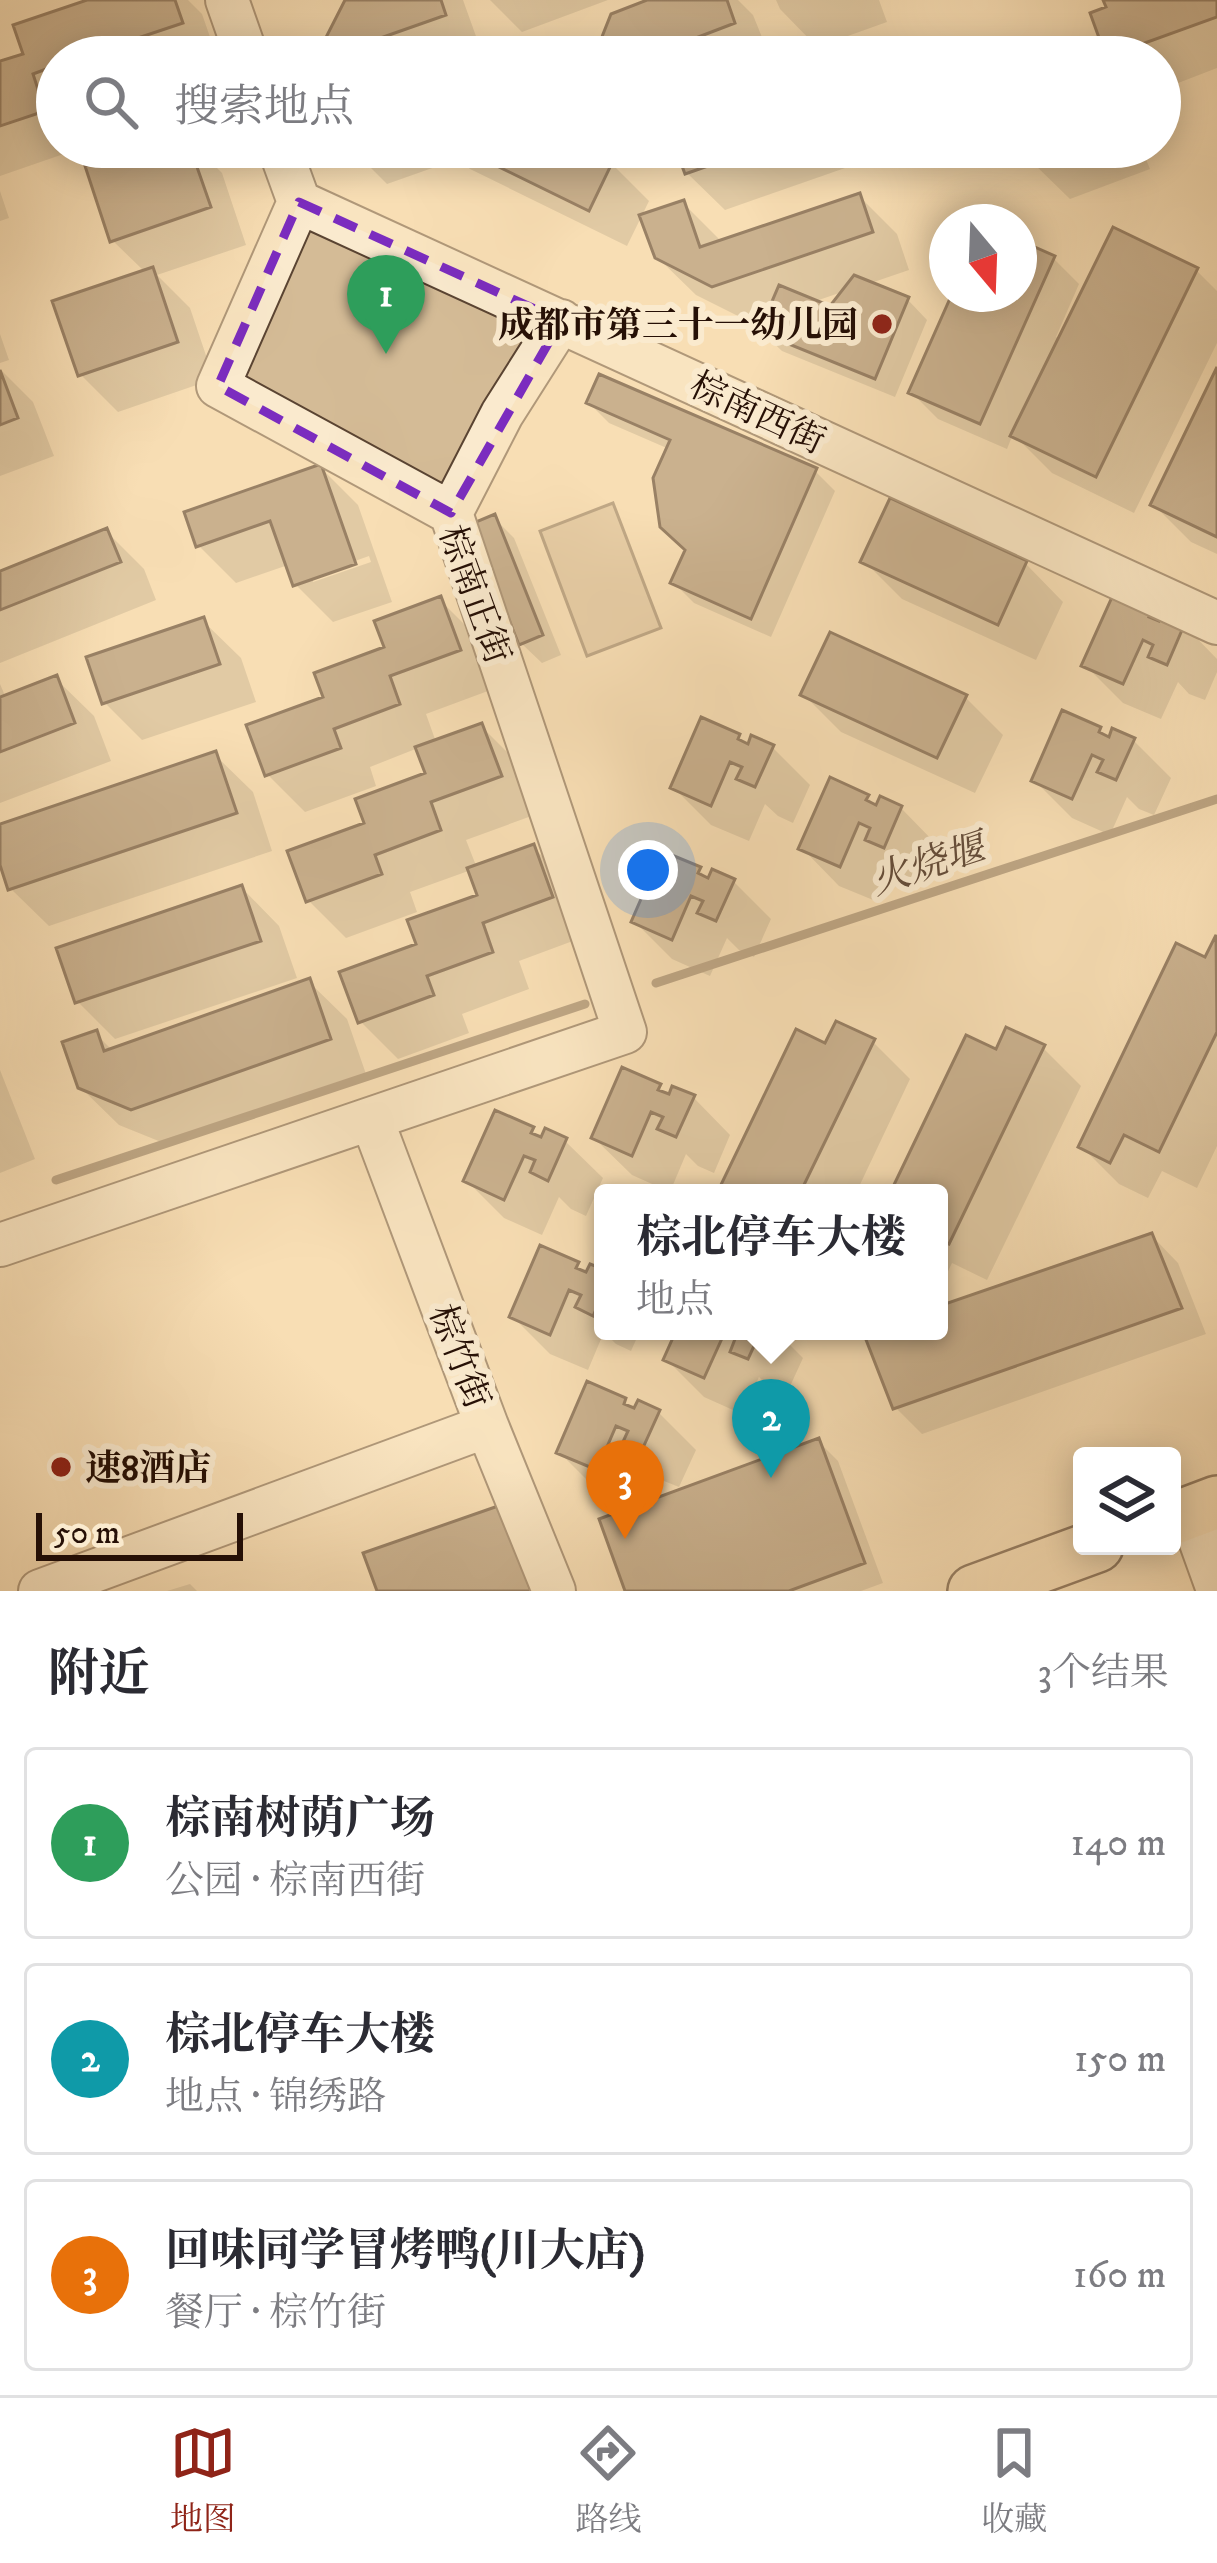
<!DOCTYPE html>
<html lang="zh">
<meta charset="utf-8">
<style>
:root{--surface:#fff;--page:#f7f7f7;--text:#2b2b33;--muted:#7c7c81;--line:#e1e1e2;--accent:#8f2418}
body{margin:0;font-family:"IM FELL DW Pica","Noto Serif SC",serif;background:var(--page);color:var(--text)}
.controls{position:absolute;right:36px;bottom:36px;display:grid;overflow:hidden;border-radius:12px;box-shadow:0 6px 30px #0003}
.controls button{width:108px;height:108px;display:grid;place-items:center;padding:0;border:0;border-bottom:3px solid var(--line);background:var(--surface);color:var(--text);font:60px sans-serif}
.compass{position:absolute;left:929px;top:204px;width:108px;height:108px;border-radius:50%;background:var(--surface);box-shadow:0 6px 30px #0003;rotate:161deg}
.scale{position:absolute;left:36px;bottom:30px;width:207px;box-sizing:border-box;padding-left:12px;border:6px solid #261006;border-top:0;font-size:33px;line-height:42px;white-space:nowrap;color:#261006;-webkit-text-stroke:9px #faeace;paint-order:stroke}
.you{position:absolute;left:648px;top:870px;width:42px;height:42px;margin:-30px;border:9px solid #fff;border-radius:50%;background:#1a73e8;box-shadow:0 0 0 18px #1a73e833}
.badge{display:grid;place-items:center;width:78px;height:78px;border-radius:50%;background:var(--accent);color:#fff;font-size:39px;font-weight:700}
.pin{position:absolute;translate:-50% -99px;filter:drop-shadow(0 3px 6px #0008)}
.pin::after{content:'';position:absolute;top:63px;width:42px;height:36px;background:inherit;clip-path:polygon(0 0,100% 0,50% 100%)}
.popup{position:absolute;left:594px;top:1184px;width:354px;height:156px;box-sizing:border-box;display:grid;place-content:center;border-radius:12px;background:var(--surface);filter:drop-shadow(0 3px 9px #0005);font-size:39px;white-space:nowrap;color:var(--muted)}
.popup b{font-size:45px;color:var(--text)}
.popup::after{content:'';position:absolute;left:50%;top:100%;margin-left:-24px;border:24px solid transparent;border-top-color:var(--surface)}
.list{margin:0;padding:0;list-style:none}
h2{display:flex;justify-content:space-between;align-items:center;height:156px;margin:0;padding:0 48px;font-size:51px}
h2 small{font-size:39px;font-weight:400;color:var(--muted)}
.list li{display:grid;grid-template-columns:78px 1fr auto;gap:36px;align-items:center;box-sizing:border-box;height:192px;margin:0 24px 24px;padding:0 24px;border:3px solid var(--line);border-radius:12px}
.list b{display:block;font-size:45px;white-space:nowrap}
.list p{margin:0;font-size:39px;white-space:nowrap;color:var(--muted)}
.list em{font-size:39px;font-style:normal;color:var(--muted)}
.icon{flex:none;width:66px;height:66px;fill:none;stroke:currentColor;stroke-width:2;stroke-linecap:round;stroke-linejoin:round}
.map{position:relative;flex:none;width:1217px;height:1591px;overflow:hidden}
.search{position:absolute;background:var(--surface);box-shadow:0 6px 30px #0003;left:36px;right:36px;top:36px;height:132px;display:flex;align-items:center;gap:30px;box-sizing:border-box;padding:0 42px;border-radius:66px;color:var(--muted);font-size:45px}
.sheet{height:804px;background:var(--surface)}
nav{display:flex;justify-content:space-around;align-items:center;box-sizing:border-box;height:168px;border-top:3px solid var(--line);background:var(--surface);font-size:33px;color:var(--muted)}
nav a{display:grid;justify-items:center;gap:6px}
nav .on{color:var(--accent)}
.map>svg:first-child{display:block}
</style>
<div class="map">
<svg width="1217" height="1591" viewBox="0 0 1217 1591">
<rect width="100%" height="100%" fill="#f8deb4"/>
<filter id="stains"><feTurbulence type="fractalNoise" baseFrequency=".00167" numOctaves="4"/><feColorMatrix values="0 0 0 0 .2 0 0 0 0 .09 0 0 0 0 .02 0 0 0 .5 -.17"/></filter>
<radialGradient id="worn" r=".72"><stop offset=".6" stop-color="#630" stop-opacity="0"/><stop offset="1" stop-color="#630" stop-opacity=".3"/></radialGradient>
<path fill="#d4bb96" stroke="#7d664e" stroke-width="3" d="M 299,202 L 561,321 L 451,513 L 218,386 Z
M 613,503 L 661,628 L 587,656 L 540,531 Z"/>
<path fill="#0003" fill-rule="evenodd" d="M 96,0 L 188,0 L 202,14 L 217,57 L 57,57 L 57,147 L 81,148 L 0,176 L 0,65 L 27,56 Z
M 348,0 L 463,0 L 482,53 L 470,57 L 319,57 Z
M 490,0 L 608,0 L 522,32 Z
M 656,0 L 738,0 L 753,15 L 770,57 L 597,57 Z
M 776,0 L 879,0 L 887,22 L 817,47 L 780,9 Z
M 1107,0 L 1217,0 L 1217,68 L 1160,90 L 1160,57 L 1109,57 L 1094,15 L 1110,9 Z
M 151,147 L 196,147 L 222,173 L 246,245 L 157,275 L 190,308 L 214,379 L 118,412 L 80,374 L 145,272 L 112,240 Z
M 350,147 L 432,147 L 438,166 L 387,184 Z
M 447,147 L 579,147 L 611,163 L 649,201 L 627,246 L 470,169 Z
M 678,147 L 837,147 L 845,168 L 725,210 L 687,173 Z
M 879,147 L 919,147 L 922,155 L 895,164 Z
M 1027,147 L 1141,147 L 1150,169 L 1070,199 L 1032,162 Z
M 0,191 L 9,218 L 0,221 Z
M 859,196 L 897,234 L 909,270 L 868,284 L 908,300 L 927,320 L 895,397 L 782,351 L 762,332 L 768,317 L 752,323 L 696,295 L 657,257 L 683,203 L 723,243 ZM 845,291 L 831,310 L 813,302 Z
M 1019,243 L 1053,258 L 1079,284 L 1056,337 L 1061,339 L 1197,271 L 1217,291 L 1217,343 L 1134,513 L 1052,473 L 1013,434 L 1007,449 L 938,419 L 911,392 L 955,294 L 1019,294 Z
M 0,334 L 9,360 L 0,363 Z
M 0,369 L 33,402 L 54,456 L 0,476 Z
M 1217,374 L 1217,554 L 1191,542 L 1153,504 Z
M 589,403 L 815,471 L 835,491 L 771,637 L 694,603 L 674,583 L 688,551 L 669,449 L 609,423 Z
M 320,467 L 358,505 L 392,602 L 333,622 L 295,584 L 288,565 L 236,583 L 199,546 ZM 369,556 L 371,562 L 313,582 L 313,576 Z
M 891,502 L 1026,564 L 1063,602 L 1036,660 L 902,599 L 864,561 Z
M 494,518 L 514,538 L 561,655 L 542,663 L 522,644 Z
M 107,532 L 144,569 L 156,600 L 0,663 L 0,575 Z
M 440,600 L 478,638 L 496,688 L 426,714 L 436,742 L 481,726 L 519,764 L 537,814 L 466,840 L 477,868 L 533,847 L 571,885 L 589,935 L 519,961 L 529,989 L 462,1014 L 469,1033 L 398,1059 L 361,1022 L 419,946 L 480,897 L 471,870 L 410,892 L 417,912 L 346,938 L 308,900 L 368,825 L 429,775 L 418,748 L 370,767 L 376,786 L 305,812 L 267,774 L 327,699 Z
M 1150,614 L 1161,625 L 1184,625 L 1217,659 L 1217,672 L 1205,700 L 1189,694 L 1178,682 L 1161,719 L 1123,703 L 1085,665 Z
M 203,621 L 241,658 L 256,702 L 142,740 L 104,702 Z
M 56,679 L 94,716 L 111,761 L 0,803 L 0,684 L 6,698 Z
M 803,694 L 965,697 L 1003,735 L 975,793 L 841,732 Z
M 1099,729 L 1111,740 L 1133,740 L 1171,778 L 1154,815 L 1139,809 L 1127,797 L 1110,835 L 1072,818 L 1034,780 Z
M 738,736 L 749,747 L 772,747 L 810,785 L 793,823 L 778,816 L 765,804 L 749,841 L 711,825 L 673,787 Z
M 215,755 L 253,792 L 272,851 L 49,926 L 11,889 L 0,856 L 0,827 Z
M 867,797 L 878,808 L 901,808 L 938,846 L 922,884 L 906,877 L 894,865 L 878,902 L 839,886 L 802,848 Z
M 699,870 L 710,881 L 733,881 L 771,919 L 754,957 L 739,950 L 727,938 L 710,976 L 672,959 L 634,921 Z
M 242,888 L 279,926 L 297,978 L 115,1039 L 78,1002 Z
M 1217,940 L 1217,1146 L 1197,1188 L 1162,1171 L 1148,1198 L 1119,1184 L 1082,1147 L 1207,961 Z
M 309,982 L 347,1019 L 367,1077 L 171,1146 L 119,1125 L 80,1087 L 96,1034 L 113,1051 Z
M 873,1042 L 910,1079 L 856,1193 L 720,1193 L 826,1047 Z
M 1043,1048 L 1081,1086 L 987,1280 L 952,1263 L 939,1290 L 939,1193 L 894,1193 L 997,1053 Z
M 0,1070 L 35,1159 L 0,1173 Z
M 659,1087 L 670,1098 L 693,1097 L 730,1135 L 714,1173 L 698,1166 L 686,1154 L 670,1192 L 632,1175 L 594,1138 Z
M 532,1130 L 543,1141 L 565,1141 L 603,1178 L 586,1216 L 571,1209 L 559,1197 L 542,1235 L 504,1218 L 467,1181 Z
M 1152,1236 L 1178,1263 L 1206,1334 L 922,1434 L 896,1408 L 867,1334 L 939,1331 L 939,1309 Z
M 577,1265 L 588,1276 L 603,1272 L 603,1331 L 640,1331 L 631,1351 L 616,1344 L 604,1332 L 588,1370 L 550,1354 L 512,1316 Z
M 679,1331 L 776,1331 L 803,1358 L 786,1395 L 771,1389 L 759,1377 L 742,1414 L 704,1397 L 667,1360 Z
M 624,1401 L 635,1412 L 658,1412 L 696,1450 L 679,1487 L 664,1481 L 652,1469 L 635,1506 L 597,1490 L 559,1452 Z
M 818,1441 L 838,1461 L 883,1583 L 861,1591 L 628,1591 Z
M 190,1584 L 197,1591 L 167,1591 Z"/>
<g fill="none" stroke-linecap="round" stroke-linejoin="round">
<path stroke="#79624b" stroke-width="9" d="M 656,983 L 1217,799
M 56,1180 L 585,1004"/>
</g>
<path fill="#937b60" stroke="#261006" stroke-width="3" d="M 87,0 L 175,0 L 183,23 L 81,57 L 57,57 L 57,65 L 33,74 L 45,111 L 0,126 L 0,61 L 23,54 L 13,25 Z
M 345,0 L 441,0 L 446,15 L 372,41 L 378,57 L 316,57 Z
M 647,0 L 727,0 L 735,23 L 646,57 L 594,57 L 611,14 Z
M 1103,0 L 1217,0 L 1217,17 L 1106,57 L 1090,13 L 1106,7 Z
M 891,40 L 897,57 L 857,57 L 856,52 Z
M 142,147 L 190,147 L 211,207 L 110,242 L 85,166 Z
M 458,147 L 586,147 L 613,161 L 589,211 Z
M 675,147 L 762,147 L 685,174 Z
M 1024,147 L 1072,147 L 1030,163 Z
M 860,193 L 873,232 L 712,287 L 655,258 L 639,215 L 684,200 L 700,247 Z
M 1113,227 L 1198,268 L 1096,477 L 1010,436 Z
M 1019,240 L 1055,256 L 980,424 L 908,393 L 952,294 L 1019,294 Z
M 153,267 L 178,342 L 78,376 L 52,301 Z
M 854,275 L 909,297 L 875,379 L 759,332 L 779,285 L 830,306 Z
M 1217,367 L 1217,537 L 1150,505 Z
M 0,370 L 18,418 L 0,425 Z
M 599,374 L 817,468 L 751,619 L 670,583 L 685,550 L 660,527 L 653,478 L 670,440 L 586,403 Z
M 321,464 L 356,564 L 293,586 L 270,521 L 196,547 L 184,512 Z
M 890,498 L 1027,561 L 998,625 L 860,562 Z
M 495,514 L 543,635 L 519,645 L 471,524 Z
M 107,528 L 121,562 L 0,610 L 0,571 Z
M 1113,595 L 1152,611 L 1149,617 L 1159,621 L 1163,613 L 1185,623 L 1167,665 L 1148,657 L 1153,645 L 1143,640 L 1123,684 L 1081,666 Z
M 441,596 L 461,650 L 390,676 L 400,704 L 334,729 L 341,748 L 265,776 L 246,725 L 323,697 L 314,673 L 384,647 L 374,621 Z
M 204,617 L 220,664 L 102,704 L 86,657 Z
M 830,632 L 967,695 L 937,758 L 800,695 Z
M 57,675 L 75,723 L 0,752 L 0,697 Z
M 1062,710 L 1101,727 L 1099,732 L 1109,737 L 1112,728 L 1135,738 L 1116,780 L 1097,772 L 1103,760 L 1092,755 L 1072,799 L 1031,781 Z
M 701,717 L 740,734 L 738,739 L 748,744 L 751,735 L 774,745 L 755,787 L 736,779 L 742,767 L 730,762 L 711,806 L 670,788 Z
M 482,723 L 502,776 L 431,802 L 441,830 L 375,855 L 382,874 L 306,902 L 287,851 L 364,823 L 355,799 L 425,773 L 415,747 Z
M 216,751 L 237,813 L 8,890 L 0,865 L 0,824 Z
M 830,777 L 869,795 L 866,800 L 876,805 L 880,796 L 902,806 L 884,848 L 865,840 L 870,828 L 859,823 L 840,867 L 798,849 Z
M 534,844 L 553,897 L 483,923 L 493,952 L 427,976 L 434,995 L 358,1023 L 339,972 L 416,944 L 407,920 L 477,895 L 467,868 Z
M 662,851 L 701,867 L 698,873 L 708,878 L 712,869 L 735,879 L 716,921 L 697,913 L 703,901 L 691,896 L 672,940 L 631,922 Z
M 242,885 L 261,941 L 75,1003 L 56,948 Z
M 1216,935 L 1217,1032 L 1159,1152 L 1124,1135 L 1110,1163 L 1078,1147 L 1176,943 L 1205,957 Z
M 310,978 L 331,1039 L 131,1110 L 78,1088 L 62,1042 L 97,1030 L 104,1051 Z
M 836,1021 L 875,1039 L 800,1193 L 717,1193 L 796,1029 L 825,1043 Z
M 1006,1027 L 1045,1045 L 949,1244 L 939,1240 L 939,1193 L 890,1193 L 966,1035 L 996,1049 Z
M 622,1067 L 661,1084 L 658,1090 L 669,1094 L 672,1086 L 695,1095 L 676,1137 L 657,1129 L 663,1117 L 651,1112 L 632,1156 L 591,1138 Z
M 495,1110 L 534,1127 L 531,1133 L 541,1137 L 545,1128 L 567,1138 L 548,1181 L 530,1172 L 535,1160 L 524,1156 L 504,1200 L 463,1181 Z
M 1152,1233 L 1182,1308 L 893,1409 L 863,1332 L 939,1331 L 939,1306 Z
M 540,1245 L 579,1262 L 576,1268 L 586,1272 L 590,1264 L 603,1269 L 603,1294 L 593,1316 L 575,1307 L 581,1295 L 569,1290 L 550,1335 L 509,1317 Z
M 676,1331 L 761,1331 L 748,1359 L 730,1352 L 735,1339 L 724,1334 L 704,1378 L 663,1360 Z
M 587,1381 L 626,1398 L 624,1404 L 634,1408 L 638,1400 L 660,1410 L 641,1452 L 622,1444 L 628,1431 L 616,1426 L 597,1470 L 556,1453 Z
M 819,1438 L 865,1563 L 789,1591 L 625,1591 L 599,1519 Z
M 501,1505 L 531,1591 L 377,1591 L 363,1553 Z"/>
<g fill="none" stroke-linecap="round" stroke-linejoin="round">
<g stroke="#5a4432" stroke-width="46">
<path id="minor" d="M 227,0 L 247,57
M 299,202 L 1217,623
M 451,513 L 502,414 L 561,321
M 372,1120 L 487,1426 L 554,1591
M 0,1245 L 625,1032 L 451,513 L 218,386 L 299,202 L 279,147
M 1190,1512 L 1217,1587
M 40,1591 L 487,1426"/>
</g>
<g stroke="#261006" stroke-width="56">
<path id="major" d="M 1172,1519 L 1217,1502
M 974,1591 L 1097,1546"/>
</g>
<use href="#minor" stroke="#faeace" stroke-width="42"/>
<use href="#major" stroke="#f8deb4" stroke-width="51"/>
</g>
<path d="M0 0H1217V1591H0ZM 299,202 L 561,321 L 451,513 L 218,386 Z" fill="#f8deb4" fill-opacity=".55" fill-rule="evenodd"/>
<path fill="none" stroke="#7b2cbf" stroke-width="9" stroke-dasharray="24 15" stroke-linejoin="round" d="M 299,202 L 561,321 L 451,513 L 218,386 Z"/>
<g fill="#8f2418" stroke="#faeace" stroke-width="4.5">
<circle cx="882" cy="324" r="12"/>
<circle cx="61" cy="1467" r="12"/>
</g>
<g text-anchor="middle" stroke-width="12" stroke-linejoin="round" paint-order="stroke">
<g font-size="36" font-weight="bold" fill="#261006" stroke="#faeace" text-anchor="end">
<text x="858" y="337">成都市第三十一幼儿园</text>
<text x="85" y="1480" text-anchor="start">速8酒店</text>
</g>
<g font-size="36" fill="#261006" stroke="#faeace">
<text transform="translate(758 412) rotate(25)" y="13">棕南西街</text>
<text transform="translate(476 594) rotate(70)" y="13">棕南正街</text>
<text transform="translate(461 1356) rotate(69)" y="13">棕竹街</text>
</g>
<g font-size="39" font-style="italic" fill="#654d3a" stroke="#faeace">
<text transform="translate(927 863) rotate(-18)" y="14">火烧堰</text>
</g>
</g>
<rect width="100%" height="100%" filter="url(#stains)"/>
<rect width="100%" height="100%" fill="url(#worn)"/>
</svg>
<div class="controls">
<button><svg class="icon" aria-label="layers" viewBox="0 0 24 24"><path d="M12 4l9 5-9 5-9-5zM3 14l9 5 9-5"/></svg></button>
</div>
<svg class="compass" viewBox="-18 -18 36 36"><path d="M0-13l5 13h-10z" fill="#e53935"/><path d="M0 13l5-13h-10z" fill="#7c7c81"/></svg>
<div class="scale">50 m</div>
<div class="you"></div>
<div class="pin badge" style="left:386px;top:354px;background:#2e9e5b">1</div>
<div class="pin badge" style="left:771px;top:1478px;background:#0f9aa8">2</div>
<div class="popup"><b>棕北停车大楼</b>地点</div>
<div class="pin badge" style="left:625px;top:1539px;background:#e8710a">3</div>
<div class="search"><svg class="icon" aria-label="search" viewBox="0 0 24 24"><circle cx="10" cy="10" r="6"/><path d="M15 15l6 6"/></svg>搜索地点</div>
</div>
<section class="sheet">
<h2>附近<small>3个结果</small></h2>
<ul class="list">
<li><span class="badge" style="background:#2e9e5b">1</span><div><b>棕南树荫广场</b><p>公园 · 棕南西街</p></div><em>140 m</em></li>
<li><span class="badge" style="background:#0f9aa8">2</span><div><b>棕北停车大楼</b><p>地点 · 锦绣路</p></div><em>150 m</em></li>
<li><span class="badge" style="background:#e8710a">3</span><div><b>回味同学冒烤鸭(川大店)</b><p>餐厅 · 棕竹街</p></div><em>160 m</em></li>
</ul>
</section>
<nav>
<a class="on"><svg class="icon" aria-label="map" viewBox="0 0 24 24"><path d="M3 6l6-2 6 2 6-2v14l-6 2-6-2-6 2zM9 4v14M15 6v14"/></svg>地图</a>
<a><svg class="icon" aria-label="directions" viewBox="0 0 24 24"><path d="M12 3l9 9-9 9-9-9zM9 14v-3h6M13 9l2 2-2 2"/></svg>路线</a>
<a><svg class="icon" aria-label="saved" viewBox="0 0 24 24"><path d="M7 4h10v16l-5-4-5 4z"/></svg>收藏</a>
</nav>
